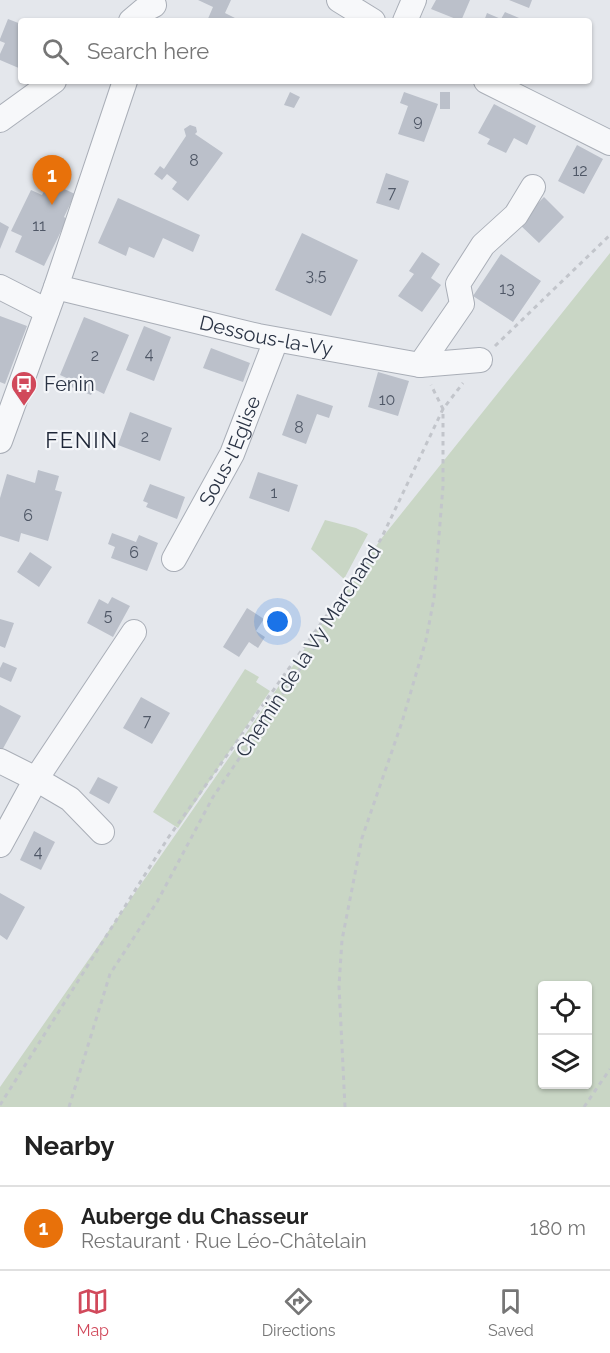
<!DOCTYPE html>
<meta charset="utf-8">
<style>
:root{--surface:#fff;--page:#f6f6f6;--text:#222;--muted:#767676;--line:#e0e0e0;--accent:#d1495b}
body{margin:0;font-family:Raleway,sans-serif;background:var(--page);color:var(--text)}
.controls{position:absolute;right:18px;bottom:18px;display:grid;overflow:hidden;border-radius:6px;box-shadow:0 2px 4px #0004}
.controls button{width:54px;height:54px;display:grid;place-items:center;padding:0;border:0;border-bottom:2px solid var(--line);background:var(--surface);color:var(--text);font:30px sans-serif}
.you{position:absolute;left:278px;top:622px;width:21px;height:21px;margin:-15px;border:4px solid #fff;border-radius:50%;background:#1a73e8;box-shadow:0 0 0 9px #1a73e833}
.badge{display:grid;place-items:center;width:39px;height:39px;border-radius:50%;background:var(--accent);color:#fff;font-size:20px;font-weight:700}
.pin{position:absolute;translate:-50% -50px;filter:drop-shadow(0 2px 3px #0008)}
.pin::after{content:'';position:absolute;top:32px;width:21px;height:18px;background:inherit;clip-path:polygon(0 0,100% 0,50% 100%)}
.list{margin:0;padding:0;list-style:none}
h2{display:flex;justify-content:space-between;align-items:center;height:78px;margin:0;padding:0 24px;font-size:26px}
h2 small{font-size:20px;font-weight:400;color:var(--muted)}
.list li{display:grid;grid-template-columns:39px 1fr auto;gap:18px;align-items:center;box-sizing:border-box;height:84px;padding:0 24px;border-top:2px solid var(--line)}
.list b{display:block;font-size:22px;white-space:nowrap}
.list p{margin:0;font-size:20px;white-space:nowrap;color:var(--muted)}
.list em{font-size:20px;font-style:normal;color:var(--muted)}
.icon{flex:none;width:33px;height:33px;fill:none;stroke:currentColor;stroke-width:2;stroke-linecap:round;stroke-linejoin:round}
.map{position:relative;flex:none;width:610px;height:1107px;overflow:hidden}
.search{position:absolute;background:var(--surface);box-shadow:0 2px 4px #0004;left:18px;right:18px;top:18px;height:66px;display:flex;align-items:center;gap:15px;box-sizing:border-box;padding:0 21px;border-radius:6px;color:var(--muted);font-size:22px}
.sheet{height:162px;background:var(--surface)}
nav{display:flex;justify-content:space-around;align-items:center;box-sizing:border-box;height:84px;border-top:2px solid var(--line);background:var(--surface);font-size:16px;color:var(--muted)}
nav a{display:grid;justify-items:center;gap:3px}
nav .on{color:var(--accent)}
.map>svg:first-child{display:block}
</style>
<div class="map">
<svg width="610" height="1107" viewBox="0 0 610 1107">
<rect width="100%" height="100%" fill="#e4e7ec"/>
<path fill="#c9d6c5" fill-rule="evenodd" d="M 610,253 L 610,1107 L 0,1107 L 0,1087 L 381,539 ZM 542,986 L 588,986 L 588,1084 L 542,1084 Z
M 325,520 L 356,528 L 368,534 L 344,579 L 311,549 Z
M 245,669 L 259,677 L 256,682 L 270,691 L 178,828 L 153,812 Z"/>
<path fill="#bbc0ca" d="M 198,0 L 231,0 L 225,13 L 237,19 L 236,21 L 207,21 L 213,7 Z
M 436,0 L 470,0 L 461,21 L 431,9 Z
M 509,0 L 532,0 L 529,8 Z
M 505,12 L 526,21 L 484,21 L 487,13 L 501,19 Z
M 8,19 L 21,24 L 21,69 L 0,60 L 0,54 L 5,43 L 0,41 L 0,39 Z
M 290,92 L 300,97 L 294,108 L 284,105 Z
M 404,92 L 438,104 L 424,142 L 398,134 L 408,106 L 400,103 Z
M 440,92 L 450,92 L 450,109 L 440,109 Z
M 494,104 L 536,126 L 527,145 L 514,138 L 506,153 L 487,144 L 490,139 L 478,133 Z
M 190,125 L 196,127 L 197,132 L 195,134 L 223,153 L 188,201 L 172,189 L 177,182 L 167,174 L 162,180 L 154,174 L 160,166 L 164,169 L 186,136 L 184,129 Z
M 577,145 L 603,159 L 584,194 L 558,181 Z
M 386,173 L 409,181 L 399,210 L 376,203 Z
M 49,182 L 75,194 L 64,217 L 67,219 L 44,266 L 15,252 L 22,236 L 11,231 L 31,190 L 42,195 Z
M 544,197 L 564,217 L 539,243 L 518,223 Z
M 118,198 L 200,235 L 193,252 L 163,238 L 154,258 L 129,247 L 126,256 L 98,243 Z
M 0,222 L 9,227 L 0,249 Z
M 302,233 L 358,260 L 331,316 L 275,290 Z
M 422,252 L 440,264 L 431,278 L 441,285 L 422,312 L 398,296 L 414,274 L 409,271 Z
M 501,254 L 541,281 L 513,322 L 473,296 Z
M 0,316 L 27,326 L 5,384 L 0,382 Z
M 84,317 L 129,335 L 104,394 L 94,389 L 91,395 L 69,386 L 71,380 L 60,375 Z
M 144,326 L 171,337 L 154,381 L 126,370 Z
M 211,348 L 250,363 L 243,382 L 203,368 Z
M 378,372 L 409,381 L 398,416 L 368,407 Z
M 297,394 L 333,406 L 329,418 L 317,414 L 306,444 L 282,435 Z
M 130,412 L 172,428 L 160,461 L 118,445 Z
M 38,470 L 59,476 L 55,490 L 62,492 L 48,541 L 21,533 L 19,542 L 0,536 L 0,498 L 7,474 L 35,483 Z
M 258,472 L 298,485 L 289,512 L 249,498 Z
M 150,484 L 185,497 L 177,519 L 146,507 L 148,503 L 143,501 Z
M 112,533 L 136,542 L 139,535 L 158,543 L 147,571 L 111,558 L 115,547 L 108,544 Z
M 30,552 L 52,567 L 39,587 L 17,572 Z
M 112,597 L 130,606 L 113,637 L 87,623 L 99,599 L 108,604 Z
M 247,608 L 264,619 L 256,631 L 265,637 L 258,648 L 249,642 L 239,657 L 223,647 Z
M 0,619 L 14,623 L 5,648 L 0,646 Z
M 3,662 L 17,668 L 11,682 L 0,677 L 0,668 Z
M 141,697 L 170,713 L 152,744 L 123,728 Z
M 0,705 L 21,716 L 0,754 Z
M 98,777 L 118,787 L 109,804 L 89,793 Z
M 34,831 L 55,842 L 41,870 L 20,860 Z
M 0,893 L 25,907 L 7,940 L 0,935 Z"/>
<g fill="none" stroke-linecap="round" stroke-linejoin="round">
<g stroke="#a9aeb7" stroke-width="26">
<g id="minor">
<path d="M 339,0 L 373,21"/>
<path d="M 131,21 L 144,10 L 154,5"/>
<path d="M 405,21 L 414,0"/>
<path d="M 486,81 L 610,143"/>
<path d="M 0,120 L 54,81"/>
<path d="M 0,287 L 47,311"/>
<path id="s1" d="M 56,287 L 258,336 L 420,365 L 480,360"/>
<path d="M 420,365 L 462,304 L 458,284 L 483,245 L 516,215 L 533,187"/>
<path d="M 0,441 L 56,287 L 125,81"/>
<path id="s2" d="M 174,559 L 232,454 L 276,340"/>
<path d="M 0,761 L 36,779 L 70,799 L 102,832"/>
<path d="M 0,845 L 36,779 L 134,632"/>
</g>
</g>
<path stroke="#c2c5cb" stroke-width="3" stroke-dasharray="4.5 4.5" stroke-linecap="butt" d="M 495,346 L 610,235
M 0,1105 L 168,838 L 364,563
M 69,1107 L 110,974 L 157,902 L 213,797 L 308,657 L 381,539 L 443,409 L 463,383
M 345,1107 L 339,986 L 342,940 L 362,838 L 402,722 L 426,640 L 434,598 L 443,486 L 443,409 L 431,385
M 584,1107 L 610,1069"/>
<use href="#minor" stroke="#f7f8fa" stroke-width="24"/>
</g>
<defs>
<g id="bus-pin" transform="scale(1.35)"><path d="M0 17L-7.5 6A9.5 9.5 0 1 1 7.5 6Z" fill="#d1495b" stroke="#f4f6f9"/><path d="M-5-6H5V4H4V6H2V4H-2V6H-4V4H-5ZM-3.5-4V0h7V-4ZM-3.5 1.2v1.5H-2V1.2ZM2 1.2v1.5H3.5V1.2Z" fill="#fff"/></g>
</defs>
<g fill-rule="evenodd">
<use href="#bus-pin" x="24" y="384"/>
</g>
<g text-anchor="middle" stroke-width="4.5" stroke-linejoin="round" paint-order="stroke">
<g font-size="16" fill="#4f5766">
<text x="418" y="126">9</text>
<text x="194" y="166">8</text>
<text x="580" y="176">12</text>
<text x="392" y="198">7</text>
<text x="39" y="231">11</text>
<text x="316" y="281">3,5</text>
<text x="507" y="294">13</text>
<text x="149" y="359">4</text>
<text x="95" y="361">2</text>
<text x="387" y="405">10</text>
<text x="299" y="433">8</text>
<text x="145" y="442">2</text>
<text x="274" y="498">1</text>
<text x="28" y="521">6</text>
<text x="134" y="558">6</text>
<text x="108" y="621">5</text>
<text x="147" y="726">7</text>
<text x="38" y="857">4</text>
</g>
<g font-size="20" fill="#2b3445" stroke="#f4f6f9">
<text dy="7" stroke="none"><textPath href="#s1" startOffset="216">Dessous-la-Vy</textPath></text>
<text dy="7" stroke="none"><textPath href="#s2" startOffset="122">Sous-l'Eglise</textPath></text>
<text transform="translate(308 651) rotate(-57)" y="7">Chemin de la Vy Marchand</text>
</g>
<g font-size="20" fill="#2b3445" stroke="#f4f6f9" text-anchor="start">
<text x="44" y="391">Fenin</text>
</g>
<g font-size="22" letter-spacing="1.5" fill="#1d2536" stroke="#f4f6f9">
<text x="82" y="448">FENIN</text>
</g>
</g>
</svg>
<div class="controls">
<button><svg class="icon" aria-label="locate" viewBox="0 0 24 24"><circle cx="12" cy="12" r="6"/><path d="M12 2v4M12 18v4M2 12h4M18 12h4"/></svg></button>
<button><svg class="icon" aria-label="layers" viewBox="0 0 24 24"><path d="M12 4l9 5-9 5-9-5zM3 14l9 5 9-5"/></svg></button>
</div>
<div class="you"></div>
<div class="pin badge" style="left:52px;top:205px;background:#e8710a">1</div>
<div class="search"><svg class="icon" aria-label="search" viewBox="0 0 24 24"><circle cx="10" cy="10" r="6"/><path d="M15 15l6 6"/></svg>Search here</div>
</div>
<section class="sheet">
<h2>Nearby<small></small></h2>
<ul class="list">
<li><span class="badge" style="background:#e8710a">1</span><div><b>Auberge du Chasseur</b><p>Restaurant · Rue Léo-Châtelain</p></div><em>180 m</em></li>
</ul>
</section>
<nav>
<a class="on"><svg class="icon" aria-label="map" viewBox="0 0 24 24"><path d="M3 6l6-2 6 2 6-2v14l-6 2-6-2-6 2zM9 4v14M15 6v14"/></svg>Map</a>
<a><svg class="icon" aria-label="directions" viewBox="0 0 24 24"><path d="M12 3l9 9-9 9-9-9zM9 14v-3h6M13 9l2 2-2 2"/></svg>Directions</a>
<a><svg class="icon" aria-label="saved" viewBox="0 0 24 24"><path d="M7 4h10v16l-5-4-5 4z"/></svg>Saved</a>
</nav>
